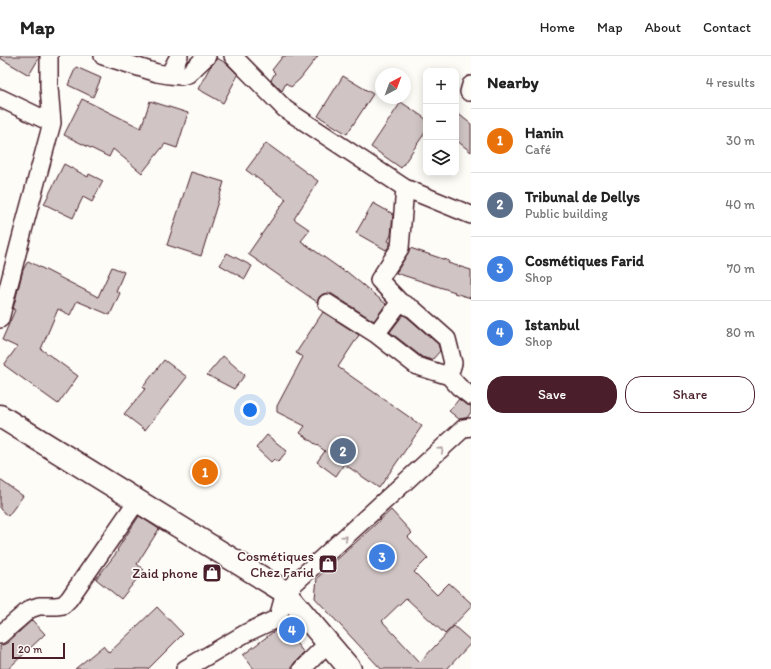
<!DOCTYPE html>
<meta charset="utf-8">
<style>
:root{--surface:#fff;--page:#f6f6f6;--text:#222;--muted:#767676;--line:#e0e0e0;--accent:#4a1f2b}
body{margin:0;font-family:Itim,sans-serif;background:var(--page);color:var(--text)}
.controls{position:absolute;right:12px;top:12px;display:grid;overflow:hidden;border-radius:8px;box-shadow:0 2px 10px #0003}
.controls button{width:36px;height:36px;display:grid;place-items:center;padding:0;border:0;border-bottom:1px solid var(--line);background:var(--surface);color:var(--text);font:20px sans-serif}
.compass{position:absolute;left:375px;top:12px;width:36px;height:36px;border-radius:50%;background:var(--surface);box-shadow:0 2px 10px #0003;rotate:41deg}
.scale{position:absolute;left:12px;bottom:10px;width:53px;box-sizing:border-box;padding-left:4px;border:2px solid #4a1f2b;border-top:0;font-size:11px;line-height:14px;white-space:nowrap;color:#4a1f2b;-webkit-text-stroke:3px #fdfcf7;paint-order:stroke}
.you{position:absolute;left:250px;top:354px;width:14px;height:14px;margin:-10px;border:3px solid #fff;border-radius:50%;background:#1a73e8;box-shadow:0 0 0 6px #1a73e833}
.badge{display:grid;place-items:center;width:26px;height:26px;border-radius:50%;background:var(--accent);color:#fff;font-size:13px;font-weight:700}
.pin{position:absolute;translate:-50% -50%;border:2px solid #fff;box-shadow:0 1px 4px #0006}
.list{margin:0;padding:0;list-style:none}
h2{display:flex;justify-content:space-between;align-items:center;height:52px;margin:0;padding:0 16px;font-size:17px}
h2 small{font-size:13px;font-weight:400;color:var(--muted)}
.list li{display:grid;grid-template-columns:26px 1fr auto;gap:12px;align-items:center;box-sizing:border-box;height:64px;padding:0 16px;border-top:1px solid var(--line)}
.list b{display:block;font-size:15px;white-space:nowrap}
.list p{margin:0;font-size:13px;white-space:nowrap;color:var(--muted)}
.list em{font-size:13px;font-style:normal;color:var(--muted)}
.actions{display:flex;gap:8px;padding:12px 16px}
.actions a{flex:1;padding:9px 0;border:1px solid var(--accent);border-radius:16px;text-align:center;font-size:14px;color:var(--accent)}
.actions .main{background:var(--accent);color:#fff}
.icon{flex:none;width:22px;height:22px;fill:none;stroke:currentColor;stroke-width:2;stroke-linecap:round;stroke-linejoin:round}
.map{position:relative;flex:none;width:471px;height:613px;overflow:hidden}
header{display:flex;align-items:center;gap:24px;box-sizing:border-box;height:56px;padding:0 20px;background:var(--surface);border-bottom:1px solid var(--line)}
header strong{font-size:19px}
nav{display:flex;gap:22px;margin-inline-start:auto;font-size:14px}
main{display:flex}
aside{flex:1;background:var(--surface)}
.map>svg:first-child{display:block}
</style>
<header>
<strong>Map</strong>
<nav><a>Home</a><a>Map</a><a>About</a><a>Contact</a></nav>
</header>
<main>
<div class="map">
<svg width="471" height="613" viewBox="0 0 471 613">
<rect width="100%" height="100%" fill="#fdfcf7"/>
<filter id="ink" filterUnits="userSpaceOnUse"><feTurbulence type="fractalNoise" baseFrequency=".025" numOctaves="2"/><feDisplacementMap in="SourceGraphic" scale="8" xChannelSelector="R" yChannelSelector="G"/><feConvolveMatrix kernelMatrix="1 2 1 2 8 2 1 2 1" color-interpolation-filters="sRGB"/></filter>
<g filter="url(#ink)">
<path fill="#d0c5c4" stroke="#4a1f2b" d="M 0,0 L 39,0 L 39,2 L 29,19 L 0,2 Z
M 283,0 L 318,0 L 300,23 L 291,31 L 286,27 L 282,35 L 271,24 L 275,17 L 272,14 Z
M 217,2 L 226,7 L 238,19 L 223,47 L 198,33 L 210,11 L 214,7 Z
M 76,11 L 101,22 L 93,41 L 68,29 Z
M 343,20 L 373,38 L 347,78 L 318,60 Z
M 82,43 L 141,72 L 150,45 L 188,57 L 177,92 L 165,88 L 142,117 L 113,93 L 109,101 L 64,79 Z
M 401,46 L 426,63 L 426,75 L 401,112 L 371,91 Z
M 456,56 L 471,68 L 471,96 L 456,84 Z
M 266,87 L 318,125 L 294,163 L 310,174 L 301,185 L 345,216 L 346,215 L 386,248 L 374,265 L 332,238 L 328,237 L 323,238 L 319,241 L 317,246 L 248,198 L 286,143 L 246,114 Z
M 64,108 L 88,121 L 89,118 L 103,125 L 92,146 L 83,141 L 73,162 L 44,148 Z
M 191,116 L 224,126 L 201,200 L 167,189 Z
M 373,147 L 393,158 L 391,179 L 388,185 L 390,186 L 390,189 L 386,194 L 356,177 Z
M 410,192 L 449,205 L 448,207 L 471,214 L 471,242 L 454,237 L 455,236 L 396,217 L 408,197 Z
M 227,197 L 252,210 L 245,223 L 220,209 Z
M 28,205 L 98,241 L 112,211 L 124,216 L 116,235 L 120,237 L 110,259 L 77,245 L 70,259 L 58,253 L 41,293 L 78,320 L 58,348 L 4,309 L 17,291 L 2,284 L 15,254 L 13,253 L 23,214 Z
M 323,256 L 359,279 L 338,311 L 422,370 L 379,432 L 344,408 L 336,420 L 317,406 L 325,395 L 300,377 L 305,370 L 277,356 L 277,350 L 303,301 L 296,297 Z
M 403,259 L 407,261 L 438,288 L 440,295 L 432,304 L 422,301 L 390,276 Z
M 223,300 L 245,319 L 234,333 L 207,319 Z
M 164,304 L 187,321 L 145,374 L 124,358 L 145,333 L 143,331 Z
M 459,343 L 465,348 L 471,350 L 471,356 L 467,362 L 459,363 L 449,355 Z
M 267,379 L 287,395 L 278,406 L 274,403 L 271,406 L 256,392 Z
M 0,424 L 23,440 L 8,460 L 0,453 Z
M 391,454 L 412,477 L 408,481 L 428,502 L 414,516 L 437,539 L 449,527 L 471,547 L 471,551 L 445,578 L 406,542 L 382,565 L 420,606 L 454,570 L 471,585 L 471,587 L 447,613 L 381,613 L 315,542 L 317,522 Z
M 139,460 L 159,473 L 137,508 L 144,514 L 121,543 L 96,523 L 118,495 L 117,494 Z
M 157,551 L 183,578 L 148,613 L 75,613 L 103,590 L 109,597 Z
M 32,564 L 45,578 L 8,613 L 0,613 L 0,590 L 7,587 Z
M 283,570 L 304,597 L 295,606 L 292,610 L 292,613 L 254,613 L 243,599 L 273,576 Z"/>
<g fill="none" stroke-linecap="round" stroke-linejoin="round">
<g stroke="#4a1f2b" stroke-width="20">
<path id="minor" d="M 103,0 L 157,17 L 169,19 L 179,0
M 233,0 L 285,53 L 405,132 L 471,159
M 169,19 L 181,20 L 188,18 L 207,0
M 471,29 L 469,36 L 471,36
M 0,42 L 52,67
M 405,132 L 400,192 L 379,224 L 400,246 L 413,253 L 447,283 L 453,307 L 449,320
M 327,247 L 376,278 L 417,310 L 449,320 L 459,331 L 471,340
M 0,263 L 26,163 L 52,67 L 49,31 L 49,0
M 376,278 L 400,246
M 0,579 L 30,553 L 39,550 L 56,550 L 63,549 L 69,543 L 137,445
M 185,613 L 246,577 L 278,562 L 285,536 L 464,372 L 471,371
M 302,613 L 328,587"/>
</g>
<g stroke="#4a1f2b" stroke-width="25">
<path id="major" d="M 0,360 L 285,536 L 350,613"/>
</g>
<use href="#minor" stroke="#fdfcf7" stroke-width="17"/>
<use href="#major" stroke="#fdfcf7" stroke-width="22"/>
</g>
<defs><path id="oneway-chevron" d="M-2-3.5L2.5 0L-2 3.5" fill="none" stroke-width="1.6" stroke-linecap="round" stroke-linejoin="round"/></defs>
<g stroke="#ac999b">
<use href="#oneway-chevron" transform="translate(441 394) rotate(-42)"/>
<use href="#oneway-chevron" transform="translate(345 482) rotate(-42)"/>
</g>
</g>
<defs>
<g id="shop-square" transform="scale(1)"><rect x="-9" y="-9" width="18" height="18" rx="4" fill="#4a1f2b" stroke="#fdfcf7"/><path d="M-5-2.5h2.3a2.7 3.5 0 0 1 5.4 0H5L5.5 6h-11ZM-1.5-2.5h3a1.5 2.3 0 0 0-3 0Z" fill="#fff"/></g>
</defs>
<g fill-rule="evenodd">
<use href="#shop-square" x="328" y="508"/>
<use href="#shop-square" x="212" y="517"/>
</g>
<g text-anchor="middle" stroke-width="3.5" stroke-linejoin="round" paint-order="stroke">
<g font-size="14" fill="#4a1f2b" stroke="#fdfcf7" text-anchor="end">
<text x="314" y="505">Cosmétiques<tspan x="314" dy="16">Chez Farid</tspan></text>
<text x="198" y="522">Zaid phone</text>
</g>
</g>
</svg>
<div class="controls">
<button>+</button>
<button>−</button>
<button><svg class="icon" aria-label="layers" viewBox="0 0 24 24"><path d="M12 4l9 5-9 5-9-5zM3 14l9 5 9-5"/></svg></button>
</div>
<svg class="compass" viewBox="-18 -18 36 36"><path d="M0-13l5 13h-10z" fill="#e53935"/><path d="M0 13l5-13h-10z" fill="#767676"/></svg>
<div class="scale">20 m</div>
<div class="you"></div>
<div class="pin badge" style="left:205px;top:416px;background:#e8710a">1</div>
<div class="pin badge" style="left:343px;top:395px;background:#5c6f8a">2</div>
<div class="pin badge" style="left:382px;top:501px;background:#3f7fe0">3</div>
<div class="pin badge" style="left:292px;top:574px;background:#3f7fe0">4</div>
</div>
<aside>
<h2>Nearby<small>4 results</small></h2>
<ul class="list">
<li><span class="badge" style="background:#e8710a">1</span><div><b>Hanin</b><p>Café</p></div><em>30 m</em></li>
<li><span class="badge" style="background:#5c6f8a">2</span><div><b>Tribunal de Dellys</b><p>Public building</p></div><em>40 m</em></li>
<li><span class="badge" style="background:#3f7fe0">3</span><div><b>Cosmétiques Farid</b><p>Shop</p></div><em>70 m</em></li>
<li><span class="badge" style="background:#3f7fe0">4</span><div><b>Istanbul</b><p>Shop</p></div><em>80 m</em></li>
</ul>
<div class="actions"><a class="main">Save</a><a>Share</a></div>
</aside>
</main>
